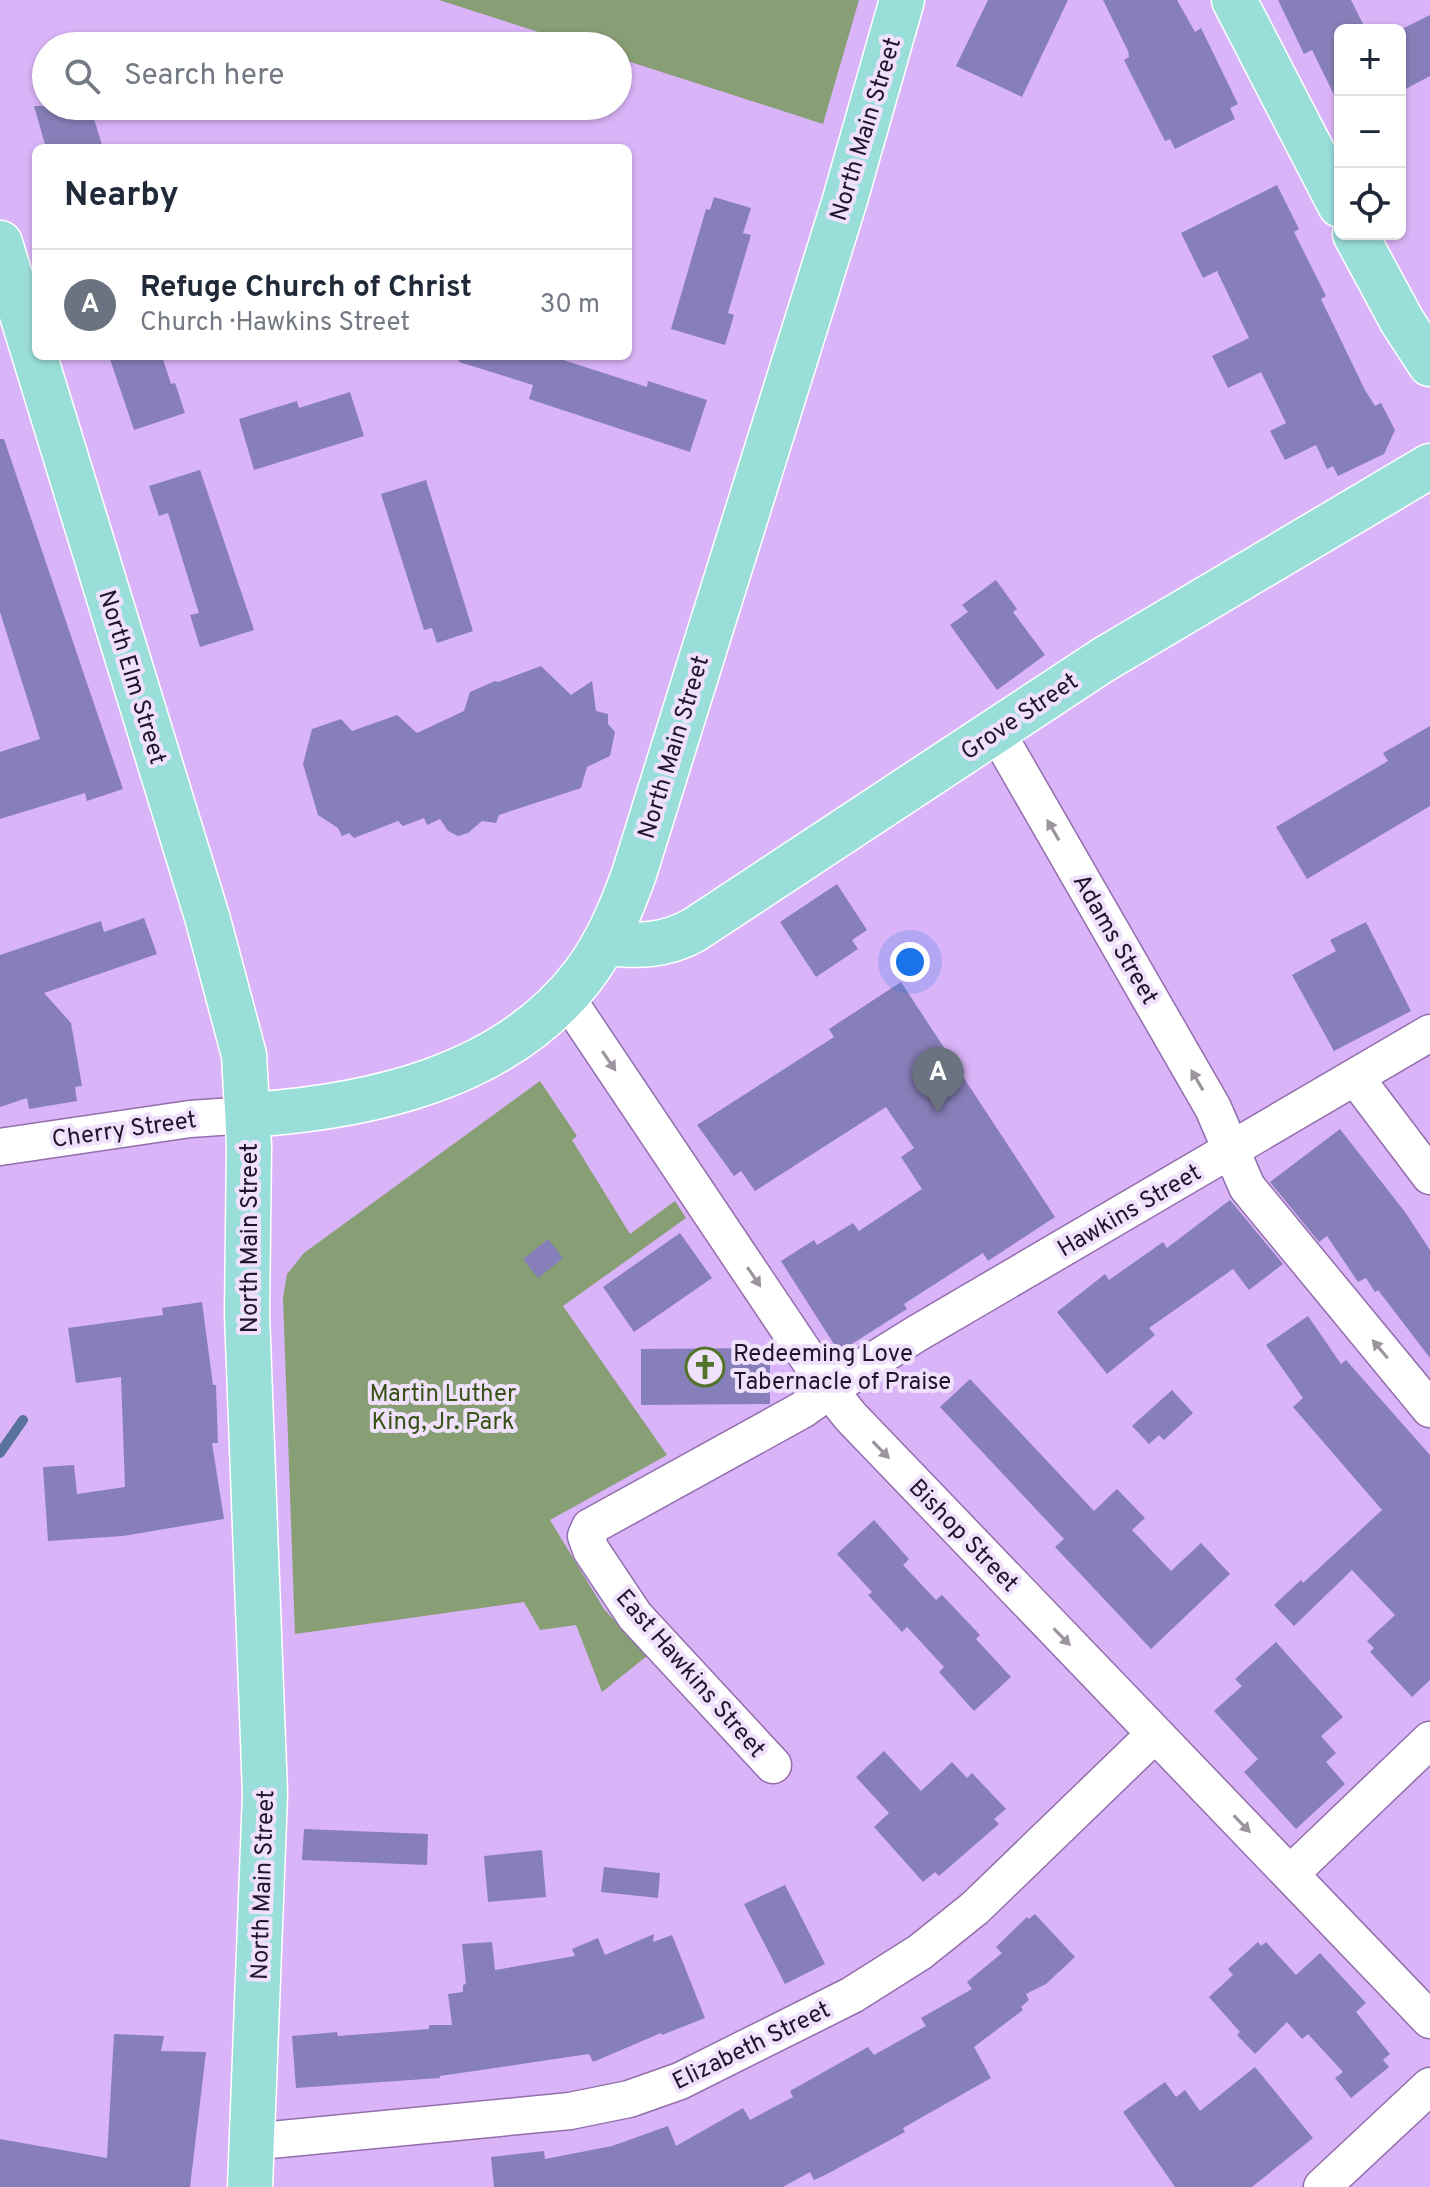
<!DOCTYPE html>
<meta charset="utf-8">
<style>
:root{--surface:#fff;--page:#f6f6f7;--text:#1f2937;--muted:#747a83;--line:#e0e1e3;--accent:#0b8043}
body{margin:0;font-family:Overpass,sans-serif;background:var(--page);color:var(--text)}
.controls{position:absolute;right:24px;top:24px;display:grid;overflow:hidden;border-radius:12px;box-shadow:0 2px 6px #0004}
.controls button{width:72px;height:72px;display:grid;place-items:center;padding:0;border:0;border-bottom:2px solid var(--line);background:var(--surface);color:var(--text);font:40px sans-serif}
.you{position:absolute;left:910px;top:962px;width:28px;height:28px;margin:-20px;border:6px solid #fff;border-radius:50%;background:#1a73e8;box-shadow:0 0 0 12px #1a73e833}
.badge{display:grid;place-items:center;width:52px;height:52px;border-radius:50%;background:var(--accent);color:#fff;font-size:26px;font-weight:700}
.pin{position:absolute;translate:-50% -66px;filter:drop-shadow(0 2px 4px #0008)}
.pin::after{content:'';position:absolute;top:42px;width:28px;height:24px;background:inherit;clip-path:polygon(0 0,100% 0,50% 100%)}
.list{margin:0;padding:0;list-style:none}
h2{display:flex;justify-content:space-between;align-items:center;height:104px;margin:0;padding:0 32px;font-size:34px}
h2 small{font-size:26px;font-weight:400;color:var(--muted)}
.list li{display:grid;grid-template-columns:52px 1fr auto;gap:24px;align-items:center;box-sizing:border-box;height:112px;padding:0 32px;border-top:2px solid var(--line)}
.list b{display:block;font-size:30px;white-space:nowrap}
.list p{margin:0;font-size:26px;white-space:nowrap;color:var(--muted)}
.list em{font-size:26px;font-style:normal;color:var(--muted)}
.icon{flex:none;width:44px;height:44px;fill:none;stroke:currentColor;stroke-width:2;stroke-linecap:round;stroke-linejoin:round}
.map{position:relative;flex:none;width:1430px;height:2187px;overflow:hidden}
.search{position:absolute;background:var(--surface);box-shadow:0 2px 6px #0004;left:32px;top:32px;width:600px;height:88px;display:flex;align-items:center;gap:20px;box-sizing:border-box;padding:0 28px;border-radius:44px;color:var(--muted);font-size:30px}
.panel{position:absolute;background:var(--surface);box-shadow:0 2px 6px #0004;left:32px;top:144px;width:600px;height:216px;border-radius:12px}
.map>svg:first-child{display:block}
</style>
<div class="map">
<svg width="1430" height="2187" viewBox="0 0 1430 2187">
<rect width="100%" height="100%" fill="#dab4f8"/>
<path fill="#889e74" d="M 439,0 L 859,0 L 823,124 L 618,58 L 618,46 L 582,46 Z
M 540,1081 L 577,1136 L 572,1140 L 630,1234 L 675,1201 L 686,1218 L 563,1306 L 667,1455 L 550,1520 L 604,1609 L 647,1656 L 602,1692 L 576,1625 L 540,1630 L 524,1602 L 295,1634 L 283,1298 L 287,1274 L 304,1253 Z"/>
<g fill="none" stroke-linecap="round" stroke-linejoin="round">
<path stroke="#58729b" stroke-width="10" d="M 0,1453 L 23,1420"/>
</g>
<path fill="#877fb9" d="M 988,0 L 1068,0 L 1022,97 L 956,66 Z
M 1103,0 L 1177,0 L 1195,32 L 1201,28 L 1238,104 L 1230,108 L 1235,119 L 1175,149 L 1170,139 L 1165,141 L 1124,60 L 1129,57 L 1128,51 Z
M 1278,0 L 1351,0 L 1363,24 L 1351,30 L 1340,30 L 1340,107 L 1312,50 L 1304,54 Z
M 1430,15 L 1430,76 L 1400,92 L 1400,30 Z
M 34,106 L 90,106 L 103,148 L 46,148 Z
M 1277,185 L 1299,229 L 1294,232 L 1326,296 L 1321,299 L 1365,390 L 1375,406 L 1381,403 L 1395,430 L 1384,454 L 1338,476 L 1333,466 L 1327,469 L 1316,445 L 1285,460 L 1270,431 L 1286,423 L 1261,372 L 1228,388 L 1212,356 L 1249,338 L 1217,271 L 1203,278 L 1181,233 Z
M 714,197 L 751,208 L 743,233 L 751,235 L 728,313 L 734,315 L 725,345 L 671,329 L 706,209 L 710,210 Z
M 109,356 L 162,356 L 171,384 L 175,383 L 185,413 L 134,430 Z
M 460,356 L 551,356 L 647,387 L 648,381 L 707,400 L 690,452 L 529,399 L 533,385 L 459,362 Z
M 350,392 L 364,436 L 254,470 L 239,419 L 297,401 L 299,408 Z
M 0,439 L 4,439 L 123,789 L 87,801 L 85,793 L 0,819 L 0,752 L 40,739 L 0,612 Z
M 200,470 L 254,630 L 200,647 L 190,615 L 199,613 L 168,513 L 159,516 L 149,486 Z
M 426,480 L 473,631 L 437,643 L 432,628 L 424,630 L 381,494 Z
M 996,580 L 1017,609 L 1013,612 L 1045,655 L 997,690 L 950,625 L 968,612 L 962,605 Z
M 541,666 L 571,695 L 592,681 L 596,711 L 608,714 L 608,724 L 615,732 L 610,756 L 587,767 L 581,788 L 499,815 L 496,823 L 482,821 L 468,833 L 458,836 L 448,831 L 440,819 L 427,825 L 424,818 L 403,826 L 398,821 L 354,838 L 349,833 L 342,836 L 338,828 L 318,815 L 303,764 L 312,729 L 341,719 L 352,731 L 397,715 L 417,733 L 464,711 L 470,692 L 495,681 L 498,682 Z
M 1430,726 L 1430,806 L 1307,879 L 1276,827 L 1388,761 L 1383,753 Z
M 837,884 L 867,930 L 852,940 L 858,949 L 816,977 L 780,922 Z
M 144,918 L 157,954 L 44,993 L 71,1023 L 82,1086 L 75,1087 L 77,1101 L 29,1109 L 27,1098 L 0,1107 L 0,955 L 101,921 L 104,932 Z
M 1366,922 L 1411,1011 L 1334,1051 L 1292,975 L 1336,951 L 1330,940 Z
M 901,982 L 1055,1217 L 988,1261 L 983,1253 L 904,1304 L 907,1309 L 839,1352 L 781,1261 L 814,1240 L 817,1245 L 853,1223 L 859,1231 L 922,1189 L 901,1157 L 914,1148 L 886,1107 L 755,1191 L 741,1171 L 734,1176 L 697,1125 L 834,1037 L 829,1029 Z
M 1340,1129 L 1405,1212 L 1430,1250 L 1430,1358 L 1378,1290 L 1375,1292 L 1366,1278 L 1358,1282 L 1327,1236 L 1319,1242 L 1270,1182 Z
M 1230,1200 L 1283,1264 L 1249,1290 L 1233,1269 L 1149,1328 L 1155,1335 L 1107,1374 L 1057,1312 L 1105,1274 L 1109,1280 L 1163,1242 L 1167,1248 Z
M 680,1233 L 712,1278 L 634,1332 L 603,1287 Z
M 548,1239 L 563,1258 L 538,1278 L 523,1259 Z
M 202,1302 L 213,1385 L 216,1385 L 218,1443 L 212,1443 L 224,1519 L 123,1536 L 48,1541 L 43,1467 L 74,1465 L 77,1494 L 125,1487 L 121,1377 L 76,1383 L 68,1328 L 163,1315 L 162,1308 Z
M 1308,1316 L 1341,1364 L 1346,1360 L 1430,1455 L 1430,1680 L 1412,1697 L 1370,1652 L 1374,1648 L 1367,1641 L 1395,1615 L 1352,1570 L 1294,1626 L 1274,1605 L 1301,1580 L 1303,1583 L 1382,1510 L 1293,1407 L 1303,1398 L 1266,1345 Z
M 770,1348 L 770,1404 L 641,1405 L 641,1349 Z
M 970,1379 L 1094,1511 L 1117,1489 L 1145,1518 L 1132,1530 L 1171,1571 L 1201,1543 L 1230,1574 L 1151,1649 L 1055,1547 L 1064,1539 L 940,1407 Z
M 1172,1390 L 1193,1413 L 1164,1440 L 1159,1435 L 1149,1444 L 1132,1426 Z
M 874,1520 L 909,1559 L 903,1565 L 936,1600 L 942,1595 L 980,1635 L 976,1639 L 1011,1677 L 974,1711 L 939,1672 L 944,1667 L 907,1627 L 902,1632 L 868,1595 L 872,1592 L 837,1554 Z
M 1276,1642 L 1343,1717 L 1321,1736 L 1336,1753 L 1326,1762 L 1345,1784 L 1296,1829 L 1244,1772 L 1258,1759 L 1214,1711 L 1242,1686 L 1235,1679 Z
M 884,1751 L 921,1791 L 952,1762 L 967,1778 L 972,1773 L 1006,1809 L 994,1819 L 999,1824 L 939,1876 L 935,1872 L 923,1882 L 874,1827 L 889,1813 L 856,1777 Z
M 304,1829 L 428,1834 L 427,1865 L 302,1860 Z
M 542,1850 L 546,1897 L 488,1902 L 484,1856 Z
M 604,1867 L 660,1873 L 658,1898 L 601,1892 Z
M 785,1885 L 825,1964 L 785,1984 L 744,1904 Z
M 1035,1914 L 1075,1957 L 1046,1984 L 1026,1994 L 1029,2000 L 1021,2007 L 1023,2010 L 974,2047 L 991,2078 L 903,2128 L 905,2132 L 827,2174 L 814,2180 L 810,2172 L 783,2187 L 494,2187 L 491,2157 L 544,2151 L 545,2159 L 612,2146 L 668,2126 L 676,2146 L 743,2108 L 750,2120 L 793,2097 L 790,2091 L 868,2047 L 874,2055 L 926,2026 L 921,2018 L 972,1989 L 967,1982 L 1002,1953 L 996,1947 L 1027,1917 L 1029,1919 Z
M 654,1934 L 653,1942 L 672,1935 L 705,2018 L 662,2035 L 661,2033 L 593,2062 L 589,2054 L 440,2076 L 440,2078 L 296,2088 L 292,2036 L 337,2032 L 338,2036 L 429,2029 L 429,2025 L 452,2025 L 448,1994 L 463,1992 L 463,1985 L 466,1984 L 462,1944 L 492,1942 L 495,1970 L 575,1956 L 572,1949 L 598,1938 L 605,1955 Z
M 1258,1942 L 1261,1946 L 1266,1942 L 1296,1975 L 1320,1953 L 1366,2003 L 1356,2012 L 1390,2054 L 1383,2060 L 1389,2067 L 1351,2098 L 1335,2078 L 1343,2072 L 1308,2034 L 1302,2039 L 1287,2022 L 1255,2054 L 1237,2035 L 1240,2032 L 1209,1997 L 1233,1975 L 1228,1969 Z
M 114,2034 L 164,2036 L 161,2051 L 206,2052 L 190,2187 L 0,2187 L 0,2139 L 107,2158 Z
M 1255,2067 L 1313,2138 L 1252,2187 L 1175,2187 L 1123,2112 L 1165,2082 L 1176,2097 L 1185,2090 L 1200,2111 Z"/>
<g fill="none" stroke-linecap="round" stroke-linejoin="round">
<g stroke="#926ead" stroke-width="39">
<path id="minor" d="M 996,731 L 1213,1108 L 1247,1187 L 1430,1409
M 566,997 L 830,1391 L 851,1417 L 1430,2020
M 1355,1077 L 1430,1176
M 0,1147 L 190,1119 L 248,1115
M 773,1765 L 635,1616 L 591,1550 L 586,1536 L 590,1527 L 802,1410 L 860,1369 L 916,1334 L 1430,1033
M 1290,1874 L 1430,1740
M 251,2142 L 570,2111 L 629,2099 L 680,2081 L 852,1995 L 920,1952 L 975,1908 L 1155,1734
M 1322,2187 L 1430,2086"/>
</g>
<g stroke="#fff" stroke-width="47">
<path id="major" d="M 1234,0 L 1340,205
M 1355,234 L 1402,321 L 1430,364
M 0,243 L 208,920 L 244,1055 L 249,1146 L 247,1314 L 265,1794 L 250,2187
M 604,943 C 637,946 664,947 694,930 L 1103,660 L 1430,466
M 248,1115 C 369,1107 504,1078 582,977 C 606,946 621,910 634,874 L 844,203 L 902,0"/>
</g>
<use href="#minor" stroke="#fff" stroke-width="36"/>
<use href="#major" stroke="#9adeda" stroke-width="44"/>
</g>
<defs><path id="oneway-solid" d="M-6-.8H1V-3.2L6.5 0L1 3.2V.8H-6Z" transform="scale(2)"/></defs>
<g fill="#9c95a0">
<use href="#oneway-solid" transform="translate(1053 830) rotate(-120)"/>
<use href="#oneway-solid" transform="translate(609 1061) rotate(56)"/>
<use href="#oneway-solid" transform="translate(1197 1080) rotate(-120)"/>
<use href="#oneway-solid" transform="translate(754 1277) rotate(56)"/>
<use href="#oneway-solid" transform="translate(1380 1349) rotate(-130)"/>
<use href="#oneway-solid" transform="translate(881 1450) rotate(46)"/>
<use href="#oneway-solid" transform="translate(1062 1637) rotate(46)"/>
<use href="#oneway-solid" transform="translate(1242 1824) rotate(46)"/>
</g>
<defs>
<g id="church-ring" transform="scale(2)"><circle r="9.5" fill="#efe0fc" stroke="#52732a" stroke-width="1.5"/><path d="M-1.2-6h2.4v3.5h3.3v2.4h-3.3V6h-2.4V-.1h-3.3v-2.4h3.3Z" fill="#52732a"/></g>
</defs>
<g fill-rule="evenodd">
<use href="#church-ring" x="705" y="1367"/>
</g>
<g text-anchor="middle" stroke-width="8" stroke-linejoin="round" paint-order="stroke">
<g font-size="24" fill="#23142d" stroke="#efe0fc">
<text transform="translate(865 129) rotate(-73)" y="8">North Main Street</text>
<text transform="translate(133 677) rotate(73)" y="8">North Elm Street</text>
<text transform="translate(1019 716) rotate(-34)" y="8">Grove Street</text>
<text transform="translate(673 747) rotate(-73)" y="8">North Main Street</text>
<text transform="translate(1116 939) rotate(60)" y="8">Adams Street</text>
<text transform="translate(124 1129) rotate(-8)" y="8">Cherry Street</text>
<text transform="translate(1129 1210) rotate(-30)" y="8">Hawkins Street</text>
<text transform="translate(249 1238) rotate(-90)" y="8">North Main Street</text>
<text transform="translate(964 1535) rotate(46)" y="8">Bishop Street</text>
<text transform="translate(691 1673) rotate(49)" y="8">East Hawkins Street</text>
<text transform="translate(262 1885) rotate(-88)" y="8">North Main Street</text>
<text transform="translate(751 2045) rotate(-26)" y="8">Elizabeth Street</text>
</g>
<g font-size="24" fill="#23142d" stroke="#efe0fc" text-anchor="start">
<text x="733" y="1361">Redeeming Love<tspan x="733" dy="28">Tabernacle of Praise</tspan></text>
</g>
<g font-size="24" fill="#385215" stroke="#efe0fc">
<text x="443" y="1401">Martin Luther<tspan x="443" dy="28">King, Jr. Park</tspan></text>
</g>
</g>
</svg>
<div class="controls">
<button>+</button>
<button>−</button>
<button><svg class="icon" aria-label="locate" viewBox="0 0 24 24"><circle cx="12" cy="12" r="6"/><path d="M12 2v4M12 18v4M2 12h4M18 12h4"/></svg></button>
</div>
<div class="you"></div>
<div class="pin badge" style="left:938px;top:1113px;background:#6b7280">A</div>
<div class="search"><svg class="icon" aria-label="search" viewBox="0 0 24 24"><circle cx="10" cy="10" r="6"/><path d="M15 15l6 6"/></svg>Search here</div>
<section class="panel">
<h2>Nearby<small></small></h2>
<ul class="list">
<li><span class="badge" style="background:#6b7280">A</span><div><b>Refuge Church of Christ</b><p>Church · Hawkins Street</p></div><em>30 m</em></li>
</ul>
</section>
</div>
